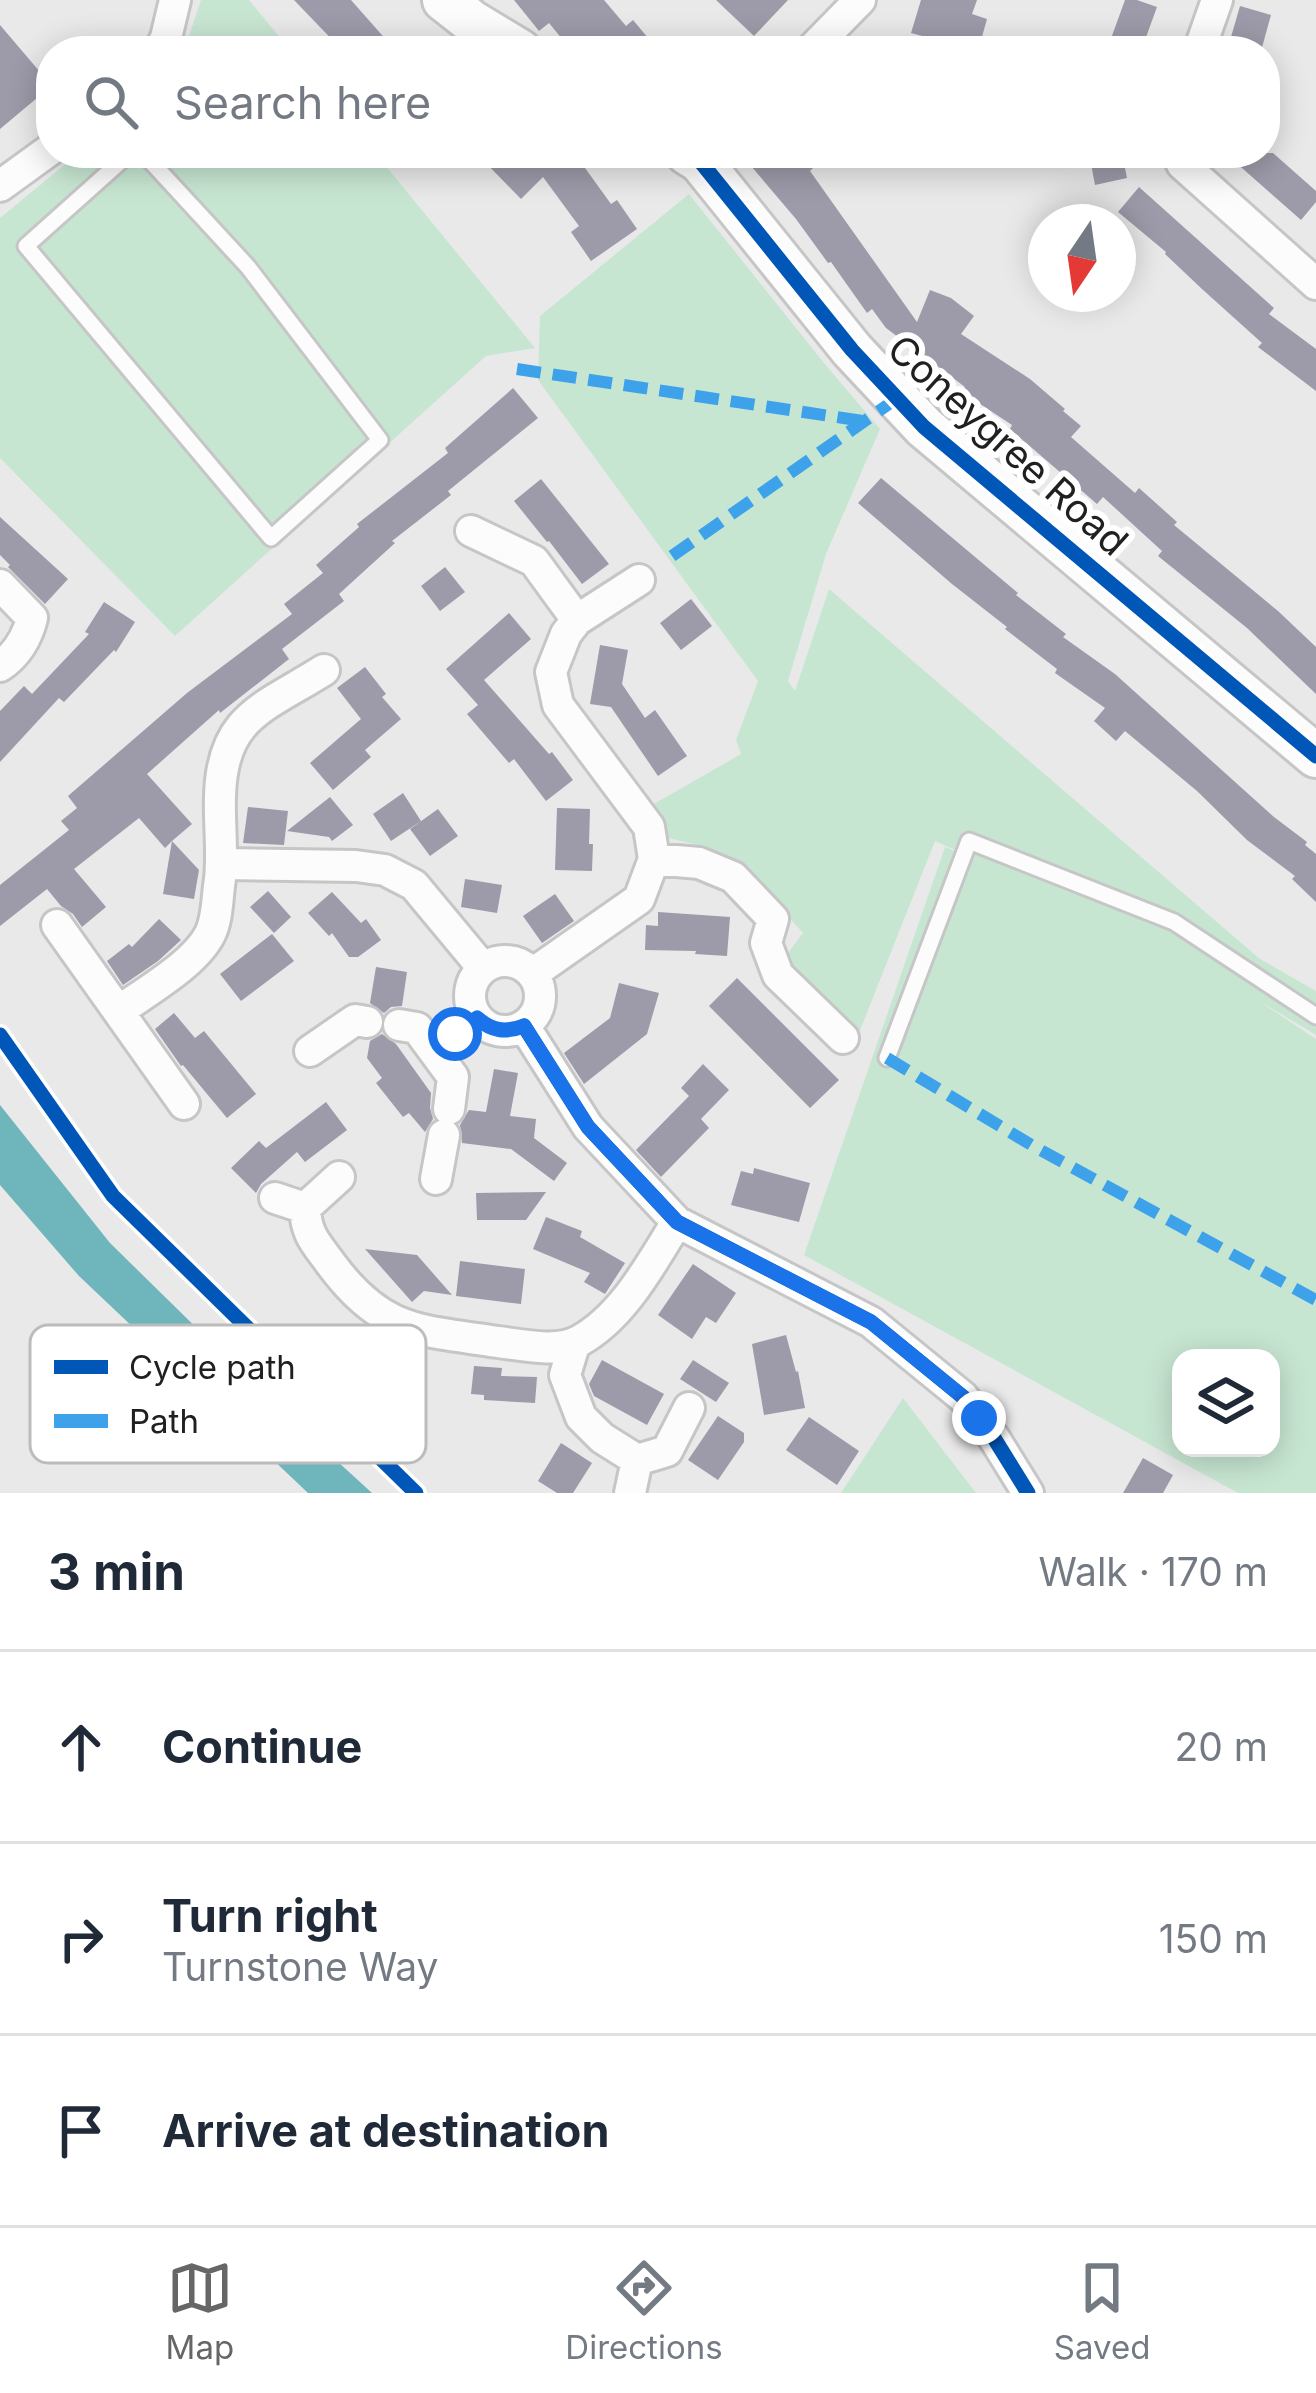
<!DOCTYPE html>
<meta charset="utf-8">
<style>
:root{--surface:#fff;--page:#f6f6f7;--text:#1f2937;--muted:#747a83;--line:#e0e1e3;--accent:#666667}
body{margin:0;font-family:Inter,sans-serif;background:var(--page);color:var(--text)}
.controls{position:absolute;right:36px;bottom:36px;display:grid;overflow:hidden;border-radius:24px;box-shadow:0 6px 30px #0003}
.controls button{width:108px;height:108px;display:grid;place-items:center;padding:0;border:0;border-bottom:3px solid var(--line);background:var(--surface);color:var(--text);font:60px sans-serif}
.compass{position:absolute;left:1028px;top:204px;width:108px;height:108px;border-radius:50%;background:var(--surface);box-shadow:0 6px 30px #0003;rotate:193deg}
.stop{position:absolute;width:36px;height:36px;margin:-27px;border:9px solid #1a73e8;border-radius:50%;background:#fff}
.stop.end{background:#1a73e8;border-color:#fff;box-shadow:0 3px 12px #0008}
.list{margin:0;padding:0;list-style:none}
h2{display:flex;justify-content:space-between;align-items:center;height:156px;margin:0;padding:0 48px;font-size:51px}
h2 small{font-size:39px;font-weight:400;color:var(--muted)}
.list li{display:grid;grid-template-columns:78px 1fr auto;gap:36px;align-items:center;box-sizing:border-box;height:192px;padding:0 48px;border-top:3px solid var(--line)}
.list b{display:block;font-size:45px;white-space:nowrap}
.list p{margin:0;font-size:39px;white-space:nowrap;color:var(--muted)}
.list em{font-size:39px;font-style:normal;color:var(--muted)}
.icon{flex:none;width:66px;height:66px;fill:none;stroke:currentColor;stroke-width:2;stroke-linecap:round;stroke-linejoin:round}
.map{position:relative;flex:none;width:1316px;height:1493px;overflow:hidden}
.search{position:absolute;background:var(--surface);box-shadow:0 6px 30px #0003;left:36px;right:36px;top:36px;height:132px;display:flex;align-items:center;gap:30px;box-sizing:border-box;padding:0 42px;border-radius:48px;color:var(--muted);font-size:45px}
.sheet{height:732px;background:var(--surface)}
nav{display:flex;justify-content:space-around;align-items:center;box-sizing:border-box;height:168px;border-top:3px solid var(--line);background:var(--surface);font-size:33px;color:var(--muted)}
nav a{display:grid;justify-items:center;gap:6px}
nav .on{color:var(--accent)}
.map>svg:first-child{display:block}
</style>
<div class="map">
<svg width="1316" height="1493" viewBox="0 0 1316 1493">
<rect width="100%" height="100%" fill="#e9e9ea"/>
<path fill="#c7e6d2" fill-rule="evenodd" d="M 201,0 L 249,0 L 291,51 L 184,51 Z
M 79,153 L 375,153 L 535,348 L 486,356 L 175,636 L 0,458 L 0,218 Z
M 689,194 L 824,363 L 880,429 L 826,554 L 788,681 L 795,691 L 829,589 L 1260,959 L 1316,991 L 1316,1035 L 1259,1001 L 1316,1039 L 1316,1493 L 1238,1493 L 804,1255 L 945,847 L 987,864 L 935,841 L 859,1033 L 782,961 L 803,933 L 741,863 L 706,847 L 664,837 L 652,805 L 741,754 L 736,740 L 758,681 L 538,380 L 540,316 ZM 1181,1358 L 1271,1358 L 1271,1448 L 1181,1448 Z
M 903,1398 L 976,1493 L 841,1493 Z"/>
<path fill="#6fb5bc" d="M 0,1105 L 110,1243 L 267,1397 L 372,1493 L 308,1493 L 79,1276 L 0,1185 Z"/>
<path fill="#9d9aa9" d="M 294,0 L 351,0 L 396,51 L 343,51 Z
M 514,0 L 604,0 L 626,26 L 633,20 L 659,51 L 572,51 L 549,23 L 539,31 Z
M 716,0 L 788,0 L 754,36 Z
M 921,0 L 977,0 L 972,14 L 987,19 L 978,51 L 911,33 Z
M 1125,0 L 1137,0 L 1157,7 L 1141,51 L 1128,51 L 1109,44 Z
M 1240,6 L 1271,15 L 1261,51 L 1229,44 Z
M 0,25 L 46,79 L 37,86 L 43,93 L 0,129 Z
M 476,153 L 566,153 L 560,160 L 569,168 L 580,161 L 611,204 L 617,200 L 637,229 L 591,261 L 571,232 L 579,226 L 543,177 L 521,199 Z
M 740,153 L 808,153 L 817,164 L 810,171 L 917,322 L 930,290 L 951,298 L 974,316 L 961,334 L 1030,379 L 1065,409 L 1063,411 L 1081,426 L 1071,437 L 1135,493 L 1139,488 L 1177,522 L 1174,525 L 1278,611 L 1316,647 L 1316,694 L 1247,628 L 1158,556 L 1162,551 L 1103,497 L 1097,504 L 1010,429 L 1012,425 L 962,392 L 965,387 L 886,328 L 872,309 L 867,313 L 831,262 L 828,263 L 796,219 Z
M 1089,153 L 1122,153 L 1127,178 L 1095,185 Z
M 1225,153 L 1273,153 L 1316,191 L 1316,202 L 1301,220 Z
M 1139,187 L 1274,308 L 1269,314 L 1316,349 L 1316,391 L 1258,347 L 1262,343 L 1202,289 L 1165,254 L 1166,252 L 1118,212 Z
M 513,388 L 538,418 L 448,491 L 451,495 L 392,541 L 395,543 L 339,594 L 344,601 L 282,649 L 289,659 L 220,713 L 219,710 L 147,774 L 192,824 L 172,841 L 199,870 L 194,899 L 163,894 L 172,841 L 165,848 L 139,818 L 74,869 L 106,907 L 82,927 L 73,914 L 61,906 L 47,889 L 0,926 L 0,885 L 69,830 L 61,821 L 77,808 L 68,796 L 187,693 L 292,614 L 284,604 L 323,573 L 316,565 L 359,527 L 357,524 L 448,453 L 445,448 Z
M 881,478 L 1018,593 L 1016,595 L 1066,634 L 1063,637 L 1115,674 L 1274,817 L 1307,842 L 1305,845 L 1316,854 L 1316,902 L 1292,879 L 1295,876 L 1247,840 L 1197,791 L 1125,731 L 1116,741 L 1094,721 L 1105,708 L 1055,673 L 1057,669 L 1005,629 L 1007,627 L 952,584 L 858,503 Z
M 541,479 L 609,564 L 582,584 L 549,541 L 547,542 L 514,501 Z
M 0,517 L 68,579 L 45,604 L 8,567 L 10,565 L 0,555 Z
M 445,567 L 465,592 L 440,611 L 421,586 Z
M 691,599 L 712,626 L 681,650 L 660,623 Z
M 104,602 L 135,622 L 116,652 L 114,650 L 64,702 L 59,698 L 0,762 L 0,711 L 24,686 L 32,694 L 89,634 L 85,632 Z
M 509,613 L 531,639 L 484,680 L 549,754 L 552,752 L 573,780 L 546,801 L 514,759 L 509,763 L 467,714 L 478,705 L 446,669 Z
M 600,645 L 628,650 L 622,684 L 645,718 L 655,710 L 687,756 L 658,776 L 611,707 L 590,704 Z
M 365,667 L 386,694 L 382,697 L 401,719 L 365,750 L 371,757 L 333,790 L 310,763 L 361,719 L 337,688 Z
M 403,793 L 421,821 L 391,841 L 373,814 Z
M 330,797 L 353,825 L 332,841 L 329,837 L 287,831 Z
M 248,807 L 288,811 L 284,845 L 243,843 Z
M 557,808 L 590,809 L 589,844 L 593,844 L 592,871 L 555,870 Z
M 438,809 L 458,836 L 430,856 L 410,829 Z
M 465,879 L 502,885 L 497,913 L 461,907 Z
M 268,891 L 291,917 L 274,933 L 250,907 Z
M 332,892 L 361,923 L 366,919 L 381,940 L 358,957 L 349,957 L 332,933 L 329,936 L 308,913 Z
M 555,894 L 574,921 L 542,943 L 523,916 Z
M 658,912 L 730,917 L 727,956 L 695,954 L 696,951 L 645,950 L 646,925 L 658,926 Z
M 159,919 L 181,940 L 158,961 L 123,985 L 107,961 L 129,944 L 132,947 Z
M 272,934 L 294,961 L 241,1001 L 220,974 Z
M 376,967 L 407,972 L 402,1006 L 391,1007 L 384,1013 L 370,1003 Z
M 737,978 L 839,1080 L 810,1108 L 709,1006 Z
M 619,983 L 659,993 L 647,1034 L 584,1084 L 564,1053 L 610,1018 Z
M 174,1013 L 195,1038 L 204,1031 L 256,1094 L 227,1118 L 183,1065 L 181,1066 L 155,1029 Z
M 382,1034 L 396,1044 L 431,1093 L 430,1108 L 433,1119 L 425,1132 L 409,1113 L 403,1117 L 376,1083 L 382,1078 L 367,1058 L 370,1041 Z
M 703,1064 L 729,1090 L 701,1119 L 709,1128 L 661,1177 L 636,1150 L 689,1096 L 681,1088 Z
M 494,1069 L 518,1073 L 510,1116 L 536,1119 L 534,1138 L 567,1163 L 554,1181 L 511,1149 L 462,1143 L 460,1125 L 469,1110 L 486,1112 Z
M 326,1102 L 347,1130 L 305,1162 L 297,1152 L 261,1184 L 256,1193 L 231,1168 L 259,1141 L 266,1148 Z
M 754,1168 L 810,1183 L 799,1222 L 731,1205 L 741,1171 L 753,1174 Z
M 546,1192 L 526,1220 L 477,1220 L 476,1193 Z
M 546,1217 L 582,1231 L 580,1237 L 625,1263 L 605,1294 L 584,1282 L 590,1273 L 533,1249 Z
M 365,1249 L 417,1255 L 452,1295 L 424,1291 L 412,1302 Z
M 460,1261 L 525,1269 L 521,1304 L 456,1296 Z
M 693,1264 L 736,1293 L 716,1323 L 706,1317 L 692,1339 L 658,1315 Z
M 786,1335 L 796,1372 L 798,1371 L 805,1408 L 764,1415 L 752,1344 Z
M 602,1360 L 664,1394 L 647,1425 L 594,1396 L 589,1384 Z
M 693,1360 L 729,1383 L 716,1402 L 680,1379 Z
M 474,1366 L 502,1368 L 501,1376 L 537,1377 L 535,1403 L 484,1400 L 484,1395 L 471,1394 Z
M 718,1416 L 744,1433 L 744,1442 L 718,1480 L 688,1460 Z
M 809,1417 L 859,1451 L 837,1485 L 786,1450 Z
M 561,1443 L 592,1463 L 573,1493 L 557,1493 L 538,1481 Z
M 1143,1458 L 1173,1475 L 1163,1493 L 1123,1493 Z"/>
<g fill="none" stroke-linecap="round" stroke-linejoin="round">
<g stroke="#c6c6c7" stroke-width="21">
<path id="lane" d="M 130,153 L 26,246 L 271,538 L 380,440 L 248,267 L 143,153
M 887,1058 L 969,841 L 1174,922 L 1316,1016"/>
</g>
<g stroke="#c6c6c7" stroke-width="36">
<path id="street" d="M 159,51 L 166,38 L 175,0
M 810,51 L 860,0
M 1199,51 L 1217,0
M 1177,153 L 1182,164 L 1316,284
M 0,186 L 51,149
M 471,531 L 534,561 L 577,620
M 0,585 L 32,618 C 27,638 18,654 0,666
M 654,859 L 699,863 L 733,877 L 773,919 L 766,943 L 778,975 L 843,1038
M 222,864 L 356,866 L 385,870 L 414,885 L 483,968
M 57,925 L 184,1104
M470 996a35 35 0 1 1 70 0a35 35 0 1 1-70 0Z
M 532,974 L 639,899 L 654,859 L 649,827 L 558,705 L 551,672 L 566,634 L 577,620 L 639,580
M 119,1011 C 147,991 195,964 210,934 C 218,918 217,896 220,879 C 223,851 219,824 220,796 C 222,716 264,708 324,670
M 399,1025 L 417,1028 L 453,1077 L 449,1109
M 524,1026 L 588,1127 L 677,1222 L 871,1322 L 963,1397 L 994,1438 L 1028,1493
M 310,1051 L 355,1020 L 367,1022
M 436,1179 L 444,1135
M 275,1198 L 305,1208 L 339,1177
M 305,1208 C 306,1235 316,1243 331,1264 C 382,1333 419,1330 498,1342 C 522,1345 557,1353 579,1341 C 623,1317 651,1264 677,1222
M 574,1345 L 565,1375 L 581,1417 L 602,1438 L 637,1460
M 630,1493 L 637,1460 L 667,1451 L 689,1408"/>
</g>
<g stroke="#c6c6c7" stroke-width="48">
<path id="secondary" d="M 444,0 L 472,22 L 520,51
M 687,153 L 700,161 L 852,350 L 924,427 L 1316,756"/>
</g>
<use href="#lane" stroke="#fcfcfc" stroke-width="15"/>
<use href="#street" stroke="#fcfcfc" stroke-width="30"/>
<use href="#secondary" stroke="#fcfcfc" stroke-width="42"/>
<path stroke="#3da2ea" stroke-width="12" stroke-dasharray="24 12" stroke-linecap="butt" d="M 517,369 L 863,421
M 672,556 L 896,399
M 887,1058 L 1033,1146 L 1316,1300"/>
<g stroke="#fff" stroke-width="22">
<path id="cycleway" d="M 687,153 L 700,161 L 852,350 L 924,427 L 1316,756
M 524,1026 L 588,1127 L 677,1222 L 871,1322 L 963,1397 L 994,1438 L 1028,1493
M 0,1035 L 113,1196 L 416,1493"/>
</g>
<use href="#cycleway" stroke="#0057b8" stroke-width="15"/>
</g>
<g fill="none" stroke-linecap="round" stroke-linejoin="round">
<path stroke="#1a73e8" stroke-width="15" d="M 455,1034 L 477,1018 C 492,1031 505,1033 524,1026 L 588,1127 L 677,1222 L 871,1322 L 963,1397 L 979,1418"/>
</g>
<g text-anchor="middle" stroke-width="12" stroke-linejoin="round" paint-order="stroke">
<g font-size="39" fill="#202021" stroke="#fff">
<text transform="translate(1008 445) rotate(42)" y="14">Coneygree Road</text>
</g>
</g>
<rect x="30" y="1325" width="396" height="138" rx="18" fill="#fff" stroke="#bcbcbc" stroke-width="3"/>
<rect x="54" y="1360" width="54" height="14" fill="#0057b8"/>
<rect x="54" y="1414" width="54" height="14" fill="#3da2ea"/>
<g font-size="33" fill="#202021">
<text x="129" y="1379">Cycle path</text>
<text x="129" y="1433">Path</text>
</g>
</svg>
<div class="controls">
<button><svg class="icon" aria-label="layers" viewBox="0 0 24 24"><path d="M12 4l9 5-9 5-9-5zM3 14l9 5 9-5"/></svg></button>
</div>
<svg class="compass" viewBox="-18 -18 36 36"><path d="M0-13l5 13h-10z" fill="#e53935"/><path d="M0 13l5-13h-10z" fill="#747a83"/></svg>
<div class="stop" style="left:455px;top:1034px"></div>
<div class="stop end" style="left:979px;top:1418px"></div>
<div class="search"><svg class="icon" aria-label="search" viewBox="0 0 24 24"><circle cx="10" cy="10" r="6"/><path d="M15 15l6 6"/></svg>Search here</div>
</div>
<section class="sheet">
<h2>3 min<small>Walk · 170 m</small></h2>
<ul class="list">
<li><svg class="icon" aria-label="ahead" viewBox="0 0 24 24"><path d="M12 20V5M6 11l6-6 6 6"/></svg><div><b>Continue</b></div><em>20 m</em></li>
<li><svg class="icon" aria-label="right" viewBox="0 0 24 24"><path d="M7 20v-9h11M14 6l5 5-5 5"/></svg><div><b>Turn right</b><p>Turnstone Way</p></div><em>150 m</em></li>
<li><svg class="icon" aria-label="arrive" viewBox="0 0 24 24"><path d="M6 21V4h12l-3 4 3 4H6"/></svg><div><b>Arrive at destination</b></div></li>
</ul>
</section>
<nav>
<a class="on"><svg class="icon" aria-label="map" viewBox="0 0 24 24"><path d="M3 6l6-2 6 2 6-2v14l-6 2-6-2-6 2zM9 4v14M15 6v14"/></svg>Map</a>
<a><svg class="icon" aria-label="directions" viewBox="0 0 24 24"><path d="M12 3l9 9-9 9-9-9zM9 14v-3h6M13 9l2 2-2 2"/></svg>Directions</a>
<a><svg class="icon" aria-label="saved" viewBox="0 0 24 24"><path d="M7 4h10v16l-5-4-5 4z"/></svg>Saved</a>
</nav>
